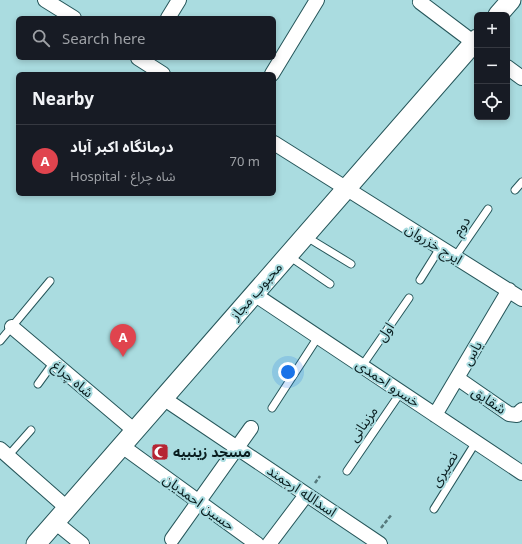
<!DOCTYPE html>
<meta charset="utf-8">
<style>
:root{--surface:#171b24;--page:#242831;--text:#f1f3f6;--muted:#9ea1a6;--line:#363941;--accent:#8c9099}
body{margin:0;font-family:"Noto Sans","Noto Sans Arabic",sans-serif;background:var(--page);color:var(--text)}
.controls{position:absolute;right:12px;top:12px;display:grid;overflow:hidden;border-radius:6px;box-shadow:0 2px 6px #0003}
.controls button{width:36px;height:36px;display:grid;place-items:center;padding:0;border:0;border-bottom:1px solid var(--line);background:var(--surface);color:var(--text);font:20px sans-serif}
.you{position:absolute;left:288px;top:372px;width:14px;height:14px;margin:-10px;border:3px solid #fff;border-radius:50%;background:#1a73e8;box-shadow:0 0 0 6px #1a73e833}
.badge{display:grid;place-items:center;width:26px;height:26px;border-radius:50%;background:var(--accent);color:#fff;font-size:13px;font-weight:700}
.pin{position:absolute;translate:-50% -33px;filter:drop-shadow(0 1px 2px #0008)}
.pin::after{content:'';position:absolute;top:21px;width:14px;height:12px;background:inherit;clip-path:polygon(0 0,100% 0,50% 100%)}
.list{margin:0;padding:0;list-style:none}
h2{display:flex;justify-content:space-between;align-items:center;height:52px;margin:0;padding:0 16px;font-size:17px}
h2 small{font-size:13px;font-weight:400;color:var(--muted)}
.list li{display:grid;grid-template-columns:26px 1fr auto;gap:12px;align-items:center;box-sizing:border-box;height:72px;padding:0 16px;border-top:1px solid var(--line)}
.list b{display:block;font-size:15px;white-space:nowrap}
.list p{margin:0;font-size:13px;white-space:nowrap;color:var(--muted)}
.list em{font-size:13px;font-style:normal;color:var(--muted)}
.icon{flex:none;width:22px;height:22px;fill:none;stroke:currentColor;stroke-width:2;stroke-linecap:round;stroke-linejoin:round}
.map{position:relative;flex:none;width:522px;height:544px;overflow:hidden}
.search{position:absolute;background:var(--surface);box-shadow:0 2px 6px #0003;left:16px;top:16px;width:260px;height:44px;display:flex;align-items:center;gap:10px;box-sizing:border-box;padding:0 14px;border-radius:6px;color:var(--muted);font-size:15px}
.panel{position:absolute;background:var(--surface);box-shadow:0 2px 6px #0003;left:16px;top:72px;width:260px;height:124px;border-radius:6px}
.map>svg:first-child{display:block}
</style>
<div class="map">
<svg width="522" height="544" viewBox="0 0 522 544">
<rect width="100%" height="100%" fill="#aadce0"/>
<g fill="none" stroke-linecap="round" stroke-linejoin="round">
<g stroke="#26565a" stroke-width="9">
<path id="service" d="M 515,190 L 522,182
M 305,236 L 351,264
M 289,256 L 330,284
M 455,257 L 488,209
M 420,280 L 440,248
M 0,341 L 50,281
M 362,366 L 409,298
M 38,384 L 54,362
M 272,408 L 318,337
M 8,456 L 31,430
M 347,471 L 401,392
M 434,509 L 476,442"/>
</g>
<g stroke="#26565a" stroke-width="16">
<path id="minor" d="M 45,0 L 74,18
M 421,0 L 420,2 L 477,45
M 168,18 L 179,0
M 138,58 L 163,74
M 507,67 L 522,78
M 272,74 L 317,0
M 274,143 L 522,299
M 254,294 L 522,473
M 12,327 L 135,431
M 457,378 L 509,414 L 517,415 L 522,410
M 163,398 L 380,544
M 435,415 L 509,290
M 122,446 L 257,544
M 0,449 L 67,508
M 55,522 L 82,544
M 172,539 L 251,428
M 269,544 L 306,495"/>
</g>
<g stroke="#26565a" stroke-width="21">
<path id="secondary" d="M 498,15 L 511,0
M 36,544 L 477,39"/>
</g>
<path stroke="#55787b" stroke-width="2.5" stroke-dasharray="4 2" stroke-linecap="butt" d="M 315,483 L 320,476
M 381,528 L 392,514"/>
<use href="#service" stroke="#fff" stroke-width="7"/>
<use href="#minor" stroke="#fff" stroke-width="14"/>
<use href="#secondary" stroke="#fff" stroke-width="19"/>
</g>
<defs>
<g id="mosque-square" transform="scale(0.9)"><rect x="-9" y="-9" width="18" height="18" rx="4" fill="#b62533" stroke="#aadce0"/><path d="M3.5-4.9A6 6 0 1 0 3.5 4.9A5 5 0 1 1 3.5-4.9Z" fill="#fff"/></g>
</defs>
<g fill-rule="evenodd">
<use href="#mosque-square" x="160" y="452"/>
</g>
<g text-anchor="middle" stroke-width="4" stroke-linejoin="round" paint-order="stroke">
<g font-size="14" fill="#091d1f" stroke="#aadce0">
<text transform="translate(461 226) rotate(-55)" y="5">دوم</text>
<text transform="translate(434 244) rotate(32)" y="5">ایرج خزروان</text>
<text transform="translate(256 291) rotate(-49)" y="5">محبوب مجاز</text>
<text transform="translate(385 332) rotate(-56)" y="5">اول</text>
<text transform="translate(472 353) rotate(-60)" y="5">یاس</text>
<text transform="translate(73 379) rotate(40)" y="5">شاه چراغ</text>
<text transform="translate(388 383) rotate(34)" y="5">خسرو احمدی</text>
<text transform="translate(489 400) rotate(34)" y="5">شقایق</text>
<text transform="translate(363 424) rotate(-55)" y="5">مزینانی</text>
<text transform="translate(444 469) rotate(-58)" y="5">نصیری</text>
<text transform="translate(302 491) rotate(34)" y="5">اسدالله ارجمند</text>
<text transform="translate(199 502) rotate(36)" y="5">حسین احمدیان</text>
</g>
<g font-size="14" font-weight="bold" fill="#091d1f" stroke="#aadce0" text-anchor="start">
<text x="173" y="457">مسجد زینبیه</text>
</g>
</g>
</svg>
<div class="controls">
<button>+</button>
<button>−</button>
<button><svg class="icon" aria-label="locate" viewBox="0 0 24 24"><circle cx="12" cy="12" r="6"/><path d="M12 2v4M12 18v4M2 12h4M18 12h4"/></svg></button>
</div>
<div class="you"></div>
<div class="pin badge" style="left:123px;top:357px;background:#e0444e">A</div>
<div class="search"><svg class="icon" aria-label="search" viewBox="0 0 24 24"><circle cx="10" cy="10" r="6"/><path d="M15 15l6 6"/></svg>Search here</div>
<section class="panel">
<h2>Nearby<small></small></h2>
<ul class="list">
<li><span class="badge" style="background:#e0444e">A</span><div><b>درمانگاه اکبر آباد</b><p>Hospital · شاه چراغ</p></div><em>70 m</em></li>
</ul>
</section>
</div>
